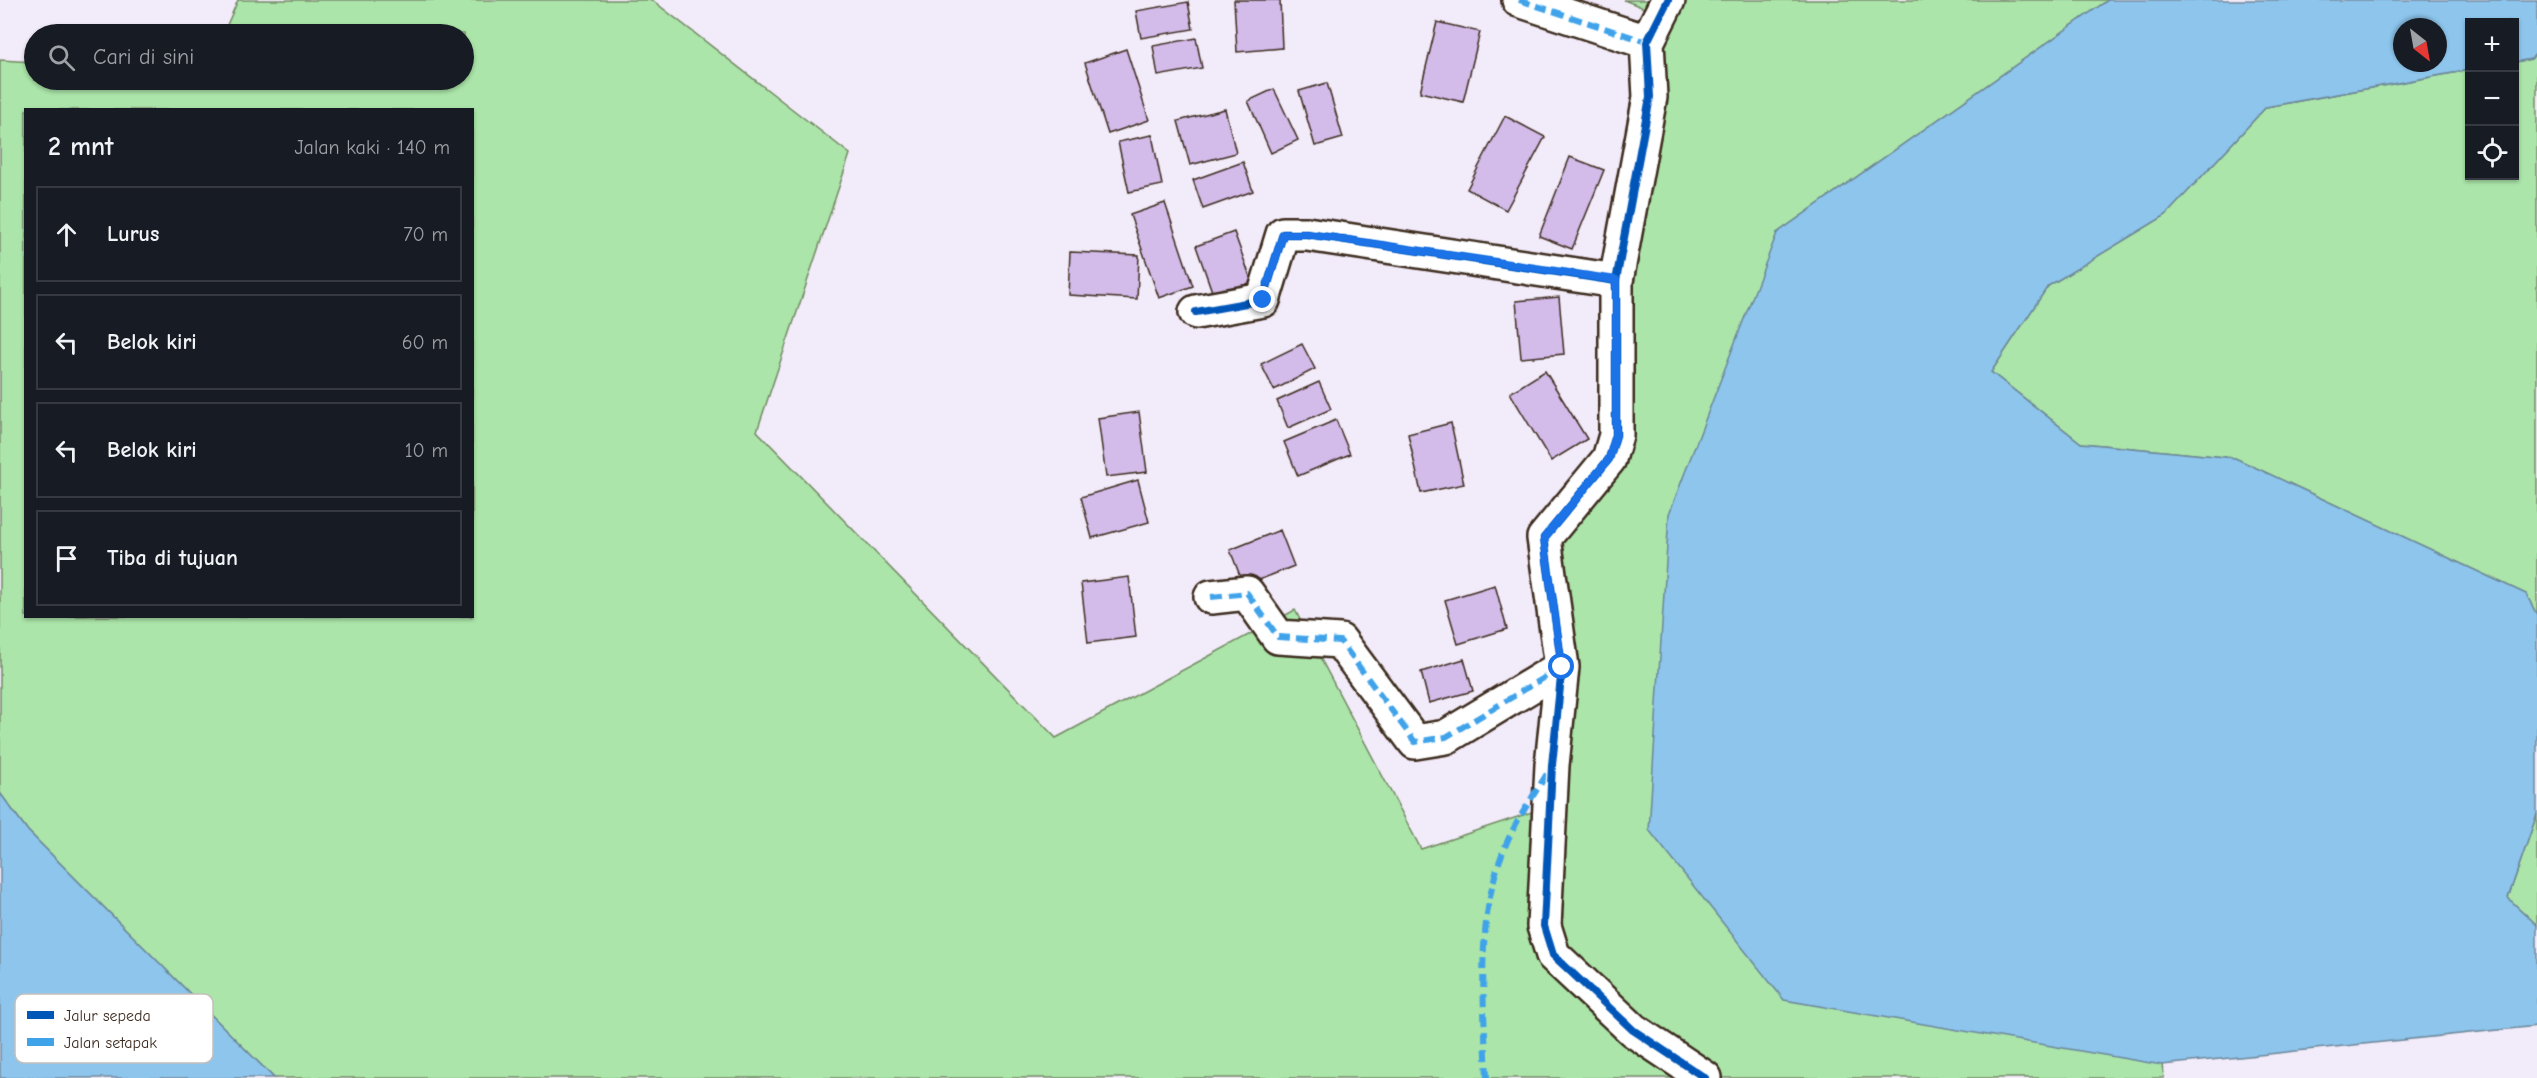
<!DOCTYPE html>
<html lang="id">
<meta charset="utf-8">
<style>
:root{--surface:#171b24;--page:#20242c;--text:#f1f3f6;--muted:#9ea1a6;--line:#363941}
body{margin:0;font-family:"Comic Neue",sans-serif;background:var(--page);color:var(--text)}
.controls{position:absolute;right:18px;top:18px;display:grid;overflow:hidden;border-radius:0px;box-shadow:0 2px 4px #0004}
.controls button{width:54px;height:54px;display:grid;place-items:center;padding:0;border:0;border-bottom:2px solid var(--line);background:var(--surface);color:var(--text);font:30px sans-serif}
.compass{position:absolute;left:2393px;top:18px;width:54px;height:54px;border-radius:50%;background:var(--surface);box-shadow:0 2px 4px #0004;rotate:149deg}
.stop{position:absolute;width:18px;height:18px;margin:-14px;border:4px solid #1a73e8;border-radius:50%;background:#fff}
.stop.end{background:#1a73e8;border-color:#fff;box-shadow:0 2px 6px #0008}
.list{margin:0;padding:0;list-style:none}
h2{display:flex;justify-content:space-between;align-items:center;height:78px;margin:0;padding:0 24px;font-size:26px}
h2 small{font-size:20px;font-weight:400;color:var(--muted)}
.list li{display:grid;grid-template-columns:39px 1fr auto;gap:18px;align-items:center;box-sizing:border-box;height:96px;margin:0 12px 12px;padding:0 12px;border:2px solid var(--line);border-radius:0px}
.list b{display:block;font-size:22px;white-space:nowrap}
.list em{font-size:20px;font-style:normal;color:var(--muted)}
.icon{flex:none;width:33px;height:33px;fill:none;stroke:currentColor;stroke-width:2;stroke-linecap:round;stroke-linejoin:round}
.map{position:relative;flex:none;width:2537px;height:1078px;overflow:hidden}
.search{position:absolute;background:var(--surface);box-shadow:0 2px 4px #0004;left:24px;top:24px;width:450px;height:66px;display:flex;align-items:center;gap:15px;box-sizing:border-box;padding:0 21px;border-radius:33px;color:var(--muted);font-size:22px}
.panel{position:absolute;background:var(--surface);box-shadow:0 2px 4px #0004;left:24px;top:108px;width:450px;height:510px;border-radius:0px}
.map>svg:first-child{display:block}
</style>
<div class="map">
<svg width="2537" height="1078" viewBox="0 0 2537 1078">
<rect width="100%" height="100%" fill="#f2ebf9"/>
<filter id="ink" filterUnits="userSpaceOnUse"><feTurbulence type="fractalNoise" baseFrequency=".0167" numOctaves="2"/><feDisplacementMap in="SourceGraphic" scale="12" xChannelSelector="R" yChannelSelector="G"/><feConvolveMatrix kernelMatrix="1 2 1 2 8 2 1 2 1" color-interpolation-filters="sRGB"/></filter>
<g filter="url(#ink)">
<path fill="#abe5a9" stroke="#738864" stroke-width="1.5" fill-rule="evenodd" d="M 238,0 L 652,0 L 850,154 L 757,431 L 1056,738 L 1295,610 L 1421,849 L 1541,809 L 1568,663 L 1530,530 L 1615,449 L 1659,14 L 1624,0 L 2108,0 L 1777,233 L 2162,1065 L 2164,1078 L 274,1078 L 28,831 L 0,793 L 0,60 L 34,62 L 34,80 L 464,80 L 464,34 L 223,34 ZM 26,110 L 472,110 L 472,616 L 26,616 Z
M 2537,52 L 2537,615 L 2526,594 L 2235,458 L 2081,443 L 1991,372 L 2048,286 L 2166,215 L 2266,107 L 2469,70 L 2470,176 L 2514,176 L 2515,62 L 2531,59 Z
M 2537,814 L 2537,925 L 2508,898 Z"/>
<path fill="#8dc5ec" stroke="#6c879a" stroke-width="1.5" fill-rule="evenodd" d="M 2108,0 L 2537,0 L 2537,52 L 2531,59 L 2515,62 L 2514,22 L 2470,22 L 2469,70 L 2266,107 L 2166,215 L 2048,286 L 1991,372 L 2081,443 L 2235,458 L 2526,594 L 2537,615 L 2537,814 L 2508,898 L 2537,925 L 2537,1026 L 2162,1065 L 1784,1000 L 1649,830 L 1669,514 L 1777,233 ZM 2402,27 L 2438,27 L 2438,63 L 2402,63 Z
M 0,793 L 28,831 L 274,1078 L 0,1078 Z"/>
<path fill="#d3bbea" stroke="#3b2a1e" stroke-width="1.5" d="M 1234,0 L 1280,0 L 1282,48 L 1237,52 Z
M 1188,2 L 1193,29 L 1141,38 L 1136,11 Z
M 1437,22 L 1480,32 L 1463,102 L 1420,92 Z
M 1196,38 L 1202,68 L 1158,76 L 1153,46 Z
M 1126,49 L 1149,120 L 1108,134 L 1085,63 Z
M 1327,83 L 1343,138 L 1315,146 L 1299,91 Z
M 1274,89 L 1298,140 L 1271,153 L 1248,101 Z
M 1225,109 L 1236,153 L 1190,165 L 1178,121 Z
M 1505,116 L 1545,137 L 1506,210 L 1467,189 Z
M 1152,135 L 1162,185 L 1129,192 L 1118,142 Z
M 1570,157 L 1604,170 L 1572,249 L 1539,236 Z
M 1243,162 L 1253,191 L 1203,209 L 1193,180 Z
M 1165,203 L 1193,286 L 1159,298 L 1130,215 Z
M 1234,232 L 1252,282 L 1214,297 L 1196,246 Z
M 1070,252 L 1139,255 L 1137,299 L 1068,295 Z
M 1559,297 L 1564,354 L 1521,358 L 1516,301 Z
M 1302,344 L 1315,369 L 1274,390 L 1261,364 Z
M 1545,371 L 1587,439 L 1551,461 L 1510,393 Z
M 1319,382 L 1331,409 L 1288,428 L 1277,401 Z
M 1139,412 L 1147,472 L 1106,477 L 1098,418 Z
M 1336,420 L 1350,454 L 1298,476 L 1284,442 Z
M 1451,423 L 1464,484 L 1421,493 L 1408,434 Z
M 1138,480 L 1149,522 L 1092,538 L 1081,497 Z
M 1280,530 L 1294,566 L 1244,586 L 1230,550 Z
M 1129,577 L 1136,637 L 1088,643 L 1081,583 Z
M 1495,585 L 1507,629 L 1458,644 L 1445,600 Z
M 1464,659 L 1473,691 L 1429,703 L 1421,672 Z"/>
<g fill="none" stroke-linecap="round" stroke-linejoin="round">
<g stroke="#3b2a1e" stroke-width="38">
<path id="minor" d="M 1519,0 L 1647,42
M 1668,0 L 1647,42 L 1650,97 L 1616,281 L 1616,435 L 1609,459 L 1544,538 L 1562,667 L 1552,765 L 1544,926 L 1553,955 L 1633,1030 L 1705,1078
M 1196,312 L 1263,300 L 1283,234 L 1307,234 L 1616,281
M 1211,597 L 1247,593 L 1278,637 L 1340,641 L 1415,742 L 1446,737 L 1562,667"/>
</g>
<use href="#minor" stroke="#fff" stroke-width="33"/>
<path stroke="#3fa3ea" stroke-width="6" stroke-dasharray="12 6" stroke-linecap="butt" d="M 1519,0 L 1647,42
M 1211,597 L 1247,593 L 1278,637 L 1340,641 L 1415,742 L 1446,737 L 1562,667
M 1487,1078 C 1484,998 1474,917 1507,842 C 1518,817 1535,794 1549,770"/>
<g stroke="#fff" stroke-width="11">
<path id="cycleway" d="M 1668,0 L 1647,42 L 1650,97 L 1616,281 L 1616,435 L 1609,459 L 1544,538 L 1562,667 L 1552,765 L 1544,926 L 1553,955 L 1633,1030 L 1705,1078
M 1196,312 L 1263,300 L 1283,234 L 1307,234 L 1616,281"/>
</g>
<use href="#cycleway" stroke="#0057b8" stroke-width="8"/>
</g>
</g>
<g fill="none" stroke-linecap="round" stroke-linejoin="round" filter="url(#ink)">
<path stroke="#1a73e8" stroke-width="8" d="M 1263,300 L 1283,234 L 1307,234 L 1616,280 L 1616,435 L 1609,459 L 1544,538 L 1562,667"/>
</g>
<rect x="15" y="994" width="198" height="69" rx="9" fill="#fff" stroke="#c4bfbc" stroke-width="1.5"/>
<rect x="27" y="1011" width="27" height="8" fill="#0057b8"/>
<rect x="27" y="1038" width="27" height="8" fill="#3fa3ea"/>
<g font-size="16" fill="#3b2a1e">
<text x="64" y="1021">Jalur sepeda</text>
<text x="64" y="1048">Jalan setapak</text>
</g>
</svg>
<div class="controls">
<button>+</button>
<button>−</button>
<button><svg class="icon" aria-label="locate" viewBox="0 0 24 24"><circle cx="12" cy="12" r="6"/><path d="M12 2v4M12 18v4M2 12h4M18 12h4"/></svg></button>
</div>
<svg class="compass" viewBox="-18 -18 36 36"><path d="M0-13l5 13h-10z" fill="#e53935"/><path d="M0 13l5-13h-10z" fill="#9ea1a6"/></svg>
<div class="stop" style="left:1562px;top:667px"></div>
<div class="stop end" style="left:1263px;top:300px"></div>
<div class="search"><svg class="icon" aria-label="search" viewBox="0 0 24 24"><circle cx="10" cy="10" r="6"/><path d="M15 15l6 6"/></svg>Cari di sini</div>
<section class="panel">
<h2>2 mnt<small>Jalan kaki · 140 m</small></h2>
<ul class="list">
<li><svg class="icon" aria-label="ahead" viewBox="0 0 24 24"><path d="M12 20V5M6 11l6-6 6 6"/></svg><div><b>Lurus</b></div><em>70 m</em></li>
<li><svg class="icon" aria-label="left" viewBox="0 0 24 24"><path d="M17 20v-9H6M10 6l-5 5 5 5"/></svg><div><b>Belok kiri</b></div><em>60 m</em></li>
<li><svg class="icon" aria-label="left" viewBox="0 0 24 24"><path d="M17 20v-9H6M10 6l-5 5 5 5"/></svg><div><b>Belok kiri</b></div><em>10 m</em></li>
<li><svg class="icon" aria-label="arrive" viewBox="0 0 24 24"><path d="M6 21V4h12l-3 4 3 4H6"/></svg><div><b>Tiba di tujuan</b></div></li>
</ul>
</section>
</div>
